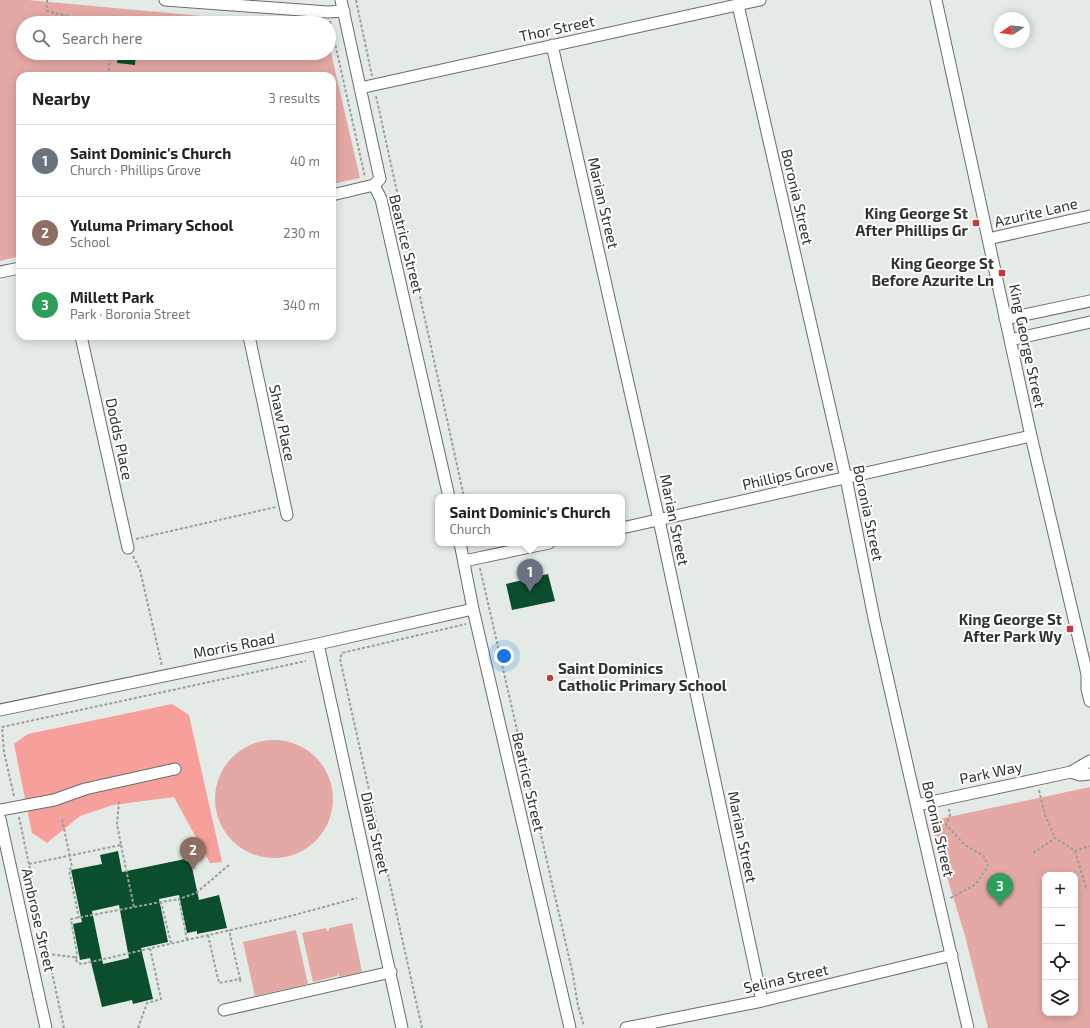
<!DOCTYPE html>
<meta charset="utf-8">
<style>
:root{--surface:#fff;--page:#f6f6f6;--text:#222;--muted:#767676;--line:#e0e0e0;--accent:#0f766e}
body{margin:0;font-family:"Exo 2",sans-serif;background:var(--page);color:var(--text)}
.controls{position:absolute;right:12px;bottom:12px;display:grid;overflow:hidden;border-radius:8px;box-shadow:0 2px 10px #0003}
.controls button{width:36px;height:36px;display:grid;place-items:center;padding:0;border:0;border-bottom:1px solid var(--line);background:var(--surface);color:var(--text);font:20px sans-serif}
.compass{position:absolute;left:994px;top:12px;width:36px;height:36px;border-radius:50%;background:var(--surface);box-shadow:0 2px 10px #0003;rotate:257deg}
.you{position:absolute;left:504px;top:656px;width:14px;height:14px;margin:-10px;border:3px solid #fff;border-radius:50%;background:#1a73e8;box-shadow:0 0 0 6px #1a73e833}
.badge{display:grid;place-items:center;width:26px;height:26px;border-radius:50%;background:var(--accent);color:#fff;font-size:13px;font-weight:700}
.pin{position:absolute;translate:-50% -33px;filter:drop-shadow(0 1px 2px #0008)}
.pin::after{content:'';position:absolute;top:21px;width:14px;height:12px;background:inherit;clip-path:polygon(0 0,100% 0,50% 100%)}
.popup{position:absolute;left:435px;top:494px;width:190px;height:52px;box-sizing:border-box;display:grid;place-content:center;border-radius:8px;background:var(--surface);filter:drop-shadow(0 1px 3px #0005);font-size:13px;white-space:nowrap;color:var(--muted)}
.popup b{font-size:15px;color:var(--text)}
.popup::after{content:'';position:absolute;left:50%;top:100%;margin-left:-8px;border:8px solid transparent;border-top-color:var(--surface)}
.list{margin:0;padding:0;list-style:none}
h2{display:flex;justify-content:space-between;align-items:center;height:52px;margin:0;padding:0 16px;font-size:17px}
h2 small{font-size:13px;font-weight:400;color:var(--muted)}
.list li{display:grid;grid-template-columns:26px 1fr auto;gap:12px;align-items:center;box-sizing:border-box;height:72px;padding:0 16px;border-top:1px solid var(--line)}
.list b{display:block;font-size:15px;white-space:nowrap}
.list p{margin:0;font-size:13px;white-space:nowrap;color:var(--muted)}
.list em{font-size:13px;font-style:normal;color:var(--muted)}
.icon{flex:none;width:22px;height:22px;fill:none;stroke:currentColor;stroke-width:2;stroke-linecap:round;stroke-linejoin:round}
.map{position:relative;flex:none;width:1090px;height:1028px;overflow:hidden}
.search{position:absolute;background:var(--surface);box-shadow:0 2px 10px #0003;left:16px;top:16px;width:320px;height:44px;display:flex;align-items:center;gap:10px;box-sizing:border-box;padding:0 14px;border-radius:22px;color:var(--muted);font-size:15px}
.panel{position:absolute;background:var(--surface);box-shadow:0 2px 10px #0003;left:16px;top:72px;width:320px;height:268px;border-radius:12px}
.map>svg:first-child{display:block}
</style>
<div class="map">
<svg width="1090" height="1028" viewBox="0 0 1090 1028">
<rect width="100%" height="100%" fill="#e4ebe6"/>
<path fill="#e5a9a5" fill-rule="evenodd" d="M 0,0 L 28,0 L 277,23 L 23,23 L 23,53 L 329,53 L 329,44 L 360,178 L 332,184 L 332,76 L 20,76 L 20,256 L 0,261 Z
M215 799a59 59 0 1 1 118 0a59 59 0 1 1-118 0Z
M 1090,787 L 1090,1028 L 988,1028 L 965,936 L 930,821 ZM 1045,875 L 1075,875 L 1075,1013 L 1045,1013 Z
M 352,923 L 362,972 L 339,977 L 338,973 L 337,976 L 313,982 L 302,933 L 326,928 L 327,931 L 329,931 L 329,928 Z
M 296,930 L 308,984 L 255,996 L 243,942 Z"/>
<path fill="#f79f9a" d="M 172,704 L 189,715 L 222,862 L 210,863 L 174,797 L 113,805 L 80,816 L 47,843 L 32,833 L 14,744 L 28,734 Z"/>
<path fill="#0a4e2e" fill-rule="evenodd" d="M 118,53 L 136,53 L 135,65 L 117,63 Z
M 548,574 L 555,601 L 512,610 L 506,584 Z
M 118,851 L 122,872 L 190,858 L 199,900 L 219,895 L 227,928 L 197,934 L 197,931 L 187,933 L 179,895 L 159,899 L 168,942 L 141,948 L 153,999 L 133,1004 L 132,1000 L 102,1007 L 90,958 L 80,960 L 73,924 L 82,922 L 71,870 L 102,864 L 100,855 ZM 119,905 L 129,958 L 103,964 L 92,911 Z"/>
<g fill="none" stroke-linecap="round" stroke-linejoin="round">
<g stroke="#686f6b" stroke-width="13">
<path id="minor" d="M 165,0 L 328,12 L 344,11
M 341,0 L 380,179 L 374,185
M 936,0 L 1031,436 L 1087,674 L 1087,689 L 1090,701
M 738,5 L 846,478 L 875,623 L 907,764 L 968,1028
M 552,45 L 659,520 L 762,1001
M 360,88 L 760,0
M 374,185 L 381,199 L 449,497
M 332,195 L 374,185
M 988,239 L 1090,216
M 0,272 L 20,268
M 1005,319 L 1090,301
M 81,336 L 128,548
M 249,336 L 287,515
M 1010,340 L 1090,322
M 622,528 L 1031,436
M 460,543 L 473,609 L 570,1028
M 464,561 L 549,543
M 318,644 L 402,1028
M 0,710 L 318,644 L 473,609
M 1071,772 L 1080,775 L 1090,774
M 917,805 L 1071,772 L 1090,761
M 0,810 L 54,800 L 85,789 L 175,769
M 0,819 L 46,1028
M 224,1010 L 391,972
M 626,1028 L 762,1001 L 952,955"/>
</g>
<path stroke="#9ba09d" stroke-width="2" stroke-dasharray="3 2" stroke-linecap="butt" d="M 47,0 L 47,11 L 93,23
M 356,0 L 372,76
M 330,21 L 365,177
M 108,76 L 111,53
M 376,96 L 464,497
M 136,539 L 276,507
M 133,556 L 140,570 L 162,666
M 480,568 L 573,975 L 578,1006 L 584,1026
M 1039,790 L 1045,815 L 1055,838
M 14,796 L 4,752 L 2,727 L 306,661
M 949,809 L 950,815 L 946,825 L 965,845 L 984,856 L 988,866 L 976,884 L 949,899
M 19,817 L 48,954
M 62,819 L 72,867 L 69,870 L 79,918
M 121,845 L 134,907
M 1075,851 L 1087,890
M 1033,853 L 1055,838 L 1075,851 L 1090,846
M 29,864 L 121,845 L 117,824 L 119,801
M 208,935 L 219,983 L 240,979 L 229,930
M 187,940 L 179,899 L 196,893 L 229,865
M 171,943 L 161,902 L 179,899
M 76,959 L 77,954 L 71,919 L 161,902
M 240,979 L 241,984
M 64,1028 L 48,954 L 74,957 L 78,963 L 82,964 L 283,918 L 357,898
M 138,1028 L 147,1003 L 161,999 L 150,948
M 422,1028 L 340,659 L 342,653 L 466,624"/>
<use href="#minor" stroke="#fff" stroke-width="11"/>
</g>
<g fill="#c8393f" stroke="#fff" stroke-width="1.5">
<rect x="972" y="219" width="8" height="8" rx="2"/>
<rect x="998" y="269" width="8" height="8" rx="2"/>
<rect x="1066" y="625" width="8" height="8" rx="2"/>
<circle cx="550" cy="678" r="4"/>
</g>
<g text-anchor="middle" stroke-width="4" stroke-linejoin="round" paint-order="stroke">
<g font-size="15" fill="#2f3230" stroke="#fff">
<text transform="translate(557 29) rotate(-12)" y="5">Thor Street</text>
<text transform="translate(797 197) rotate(77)" y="5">Boronia Street</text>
<text transform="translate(603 203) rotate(77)" y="5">Marian Street</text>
<text transform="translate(1036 213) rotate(-13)" y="5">Azurite Lane</text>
<text transform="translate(406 244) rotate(76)" y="5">Beatrice Street</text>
<text transform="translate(1027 346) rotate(78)" y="5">King George Street</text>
<text transform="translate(282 423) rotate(78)" y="5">Shaw Place</text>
<text transform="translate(119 439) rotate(78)" y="5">Dodds Place</text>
<text transform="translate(788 475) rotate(-13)" y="5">Phillips Grove</text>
<text transform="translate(868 513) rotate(78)" y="5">Boronia Street</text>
<text transform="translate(674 520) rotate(78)" y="5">Marian Street</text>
<text transform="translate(234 646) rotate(-11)" y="5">Morris Road</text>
<text transform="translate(991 773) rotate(-12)" y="5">Park Way</text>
<text transform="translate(528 782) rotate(77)" y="5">Beatrice Street</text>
<text transform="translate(938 829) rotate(77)" y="5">Boronia Street</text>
<text transform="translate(375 833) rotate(77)" y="5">Diana Street</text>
<text transform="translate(742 837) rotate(78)" y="5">Marian Street</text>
<text transform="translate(38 920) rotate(77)" y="5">Ambrose Street</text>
<text transform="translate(786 979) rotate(-13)" y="5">Selina Street</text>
</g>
<g font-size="15" font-weight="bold" fill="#2f3230" stroke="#fff" text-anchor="end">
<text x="968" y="219">King George St<tspan x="968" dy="17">After Phillips Gr</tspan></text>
<text x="994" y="269">King George St<tspan x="994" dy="17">Before Azurite Ln</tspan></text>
<text x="1062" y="625">King George St<tspan x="1062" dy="17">After Park Wy</tspan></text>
<text x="558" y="674" text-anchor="start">Saint Dominics<tspan x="558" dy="17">Catholic Primary School</tspan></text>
</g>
</g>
</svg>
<div class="controls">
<button>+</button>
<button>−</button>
<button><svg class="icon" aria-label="locate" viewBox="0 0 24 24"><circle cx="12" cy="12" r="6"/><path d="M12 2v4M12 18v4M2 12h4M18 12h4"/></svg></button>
<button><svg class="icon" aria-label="layers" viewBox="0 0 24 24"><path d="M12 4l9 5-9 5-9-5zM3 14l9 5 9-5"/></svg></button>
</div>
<svg class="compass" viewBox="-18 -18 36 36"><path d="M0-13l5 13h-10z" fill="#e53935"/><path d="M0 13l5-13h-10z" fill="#767676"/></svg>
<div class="you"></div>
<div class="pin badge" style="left:530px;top:592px;background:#6b7280">1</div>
<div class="popup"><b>Saint Dominic's Church</b>Church</div>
<div class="pin badge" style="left:193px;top:870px;background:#8d6e63">2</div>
<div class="pin badge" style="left:1000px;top:906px;background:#2e9e5b">3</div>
<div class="search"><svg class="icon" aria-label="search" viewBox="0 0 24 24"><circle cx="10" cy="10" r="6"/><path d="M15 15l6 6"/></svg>Search here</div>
<section class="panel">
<h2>Nearby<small>3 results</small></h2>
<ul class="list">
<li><span class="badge" style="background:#6b7280">1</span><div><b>Saint Dominic's Church</b><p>Church · Phillips Grove</p></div><em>40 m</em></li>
<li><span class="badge" style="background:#8d6e63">2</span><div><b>Yuluma Primary School</b><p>School</p></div><em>230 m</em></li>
<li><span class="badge" style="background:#2e9e5b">3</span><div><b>Millett Park</b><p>Park · Boronia Street</p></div><em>340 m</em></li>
</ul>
</section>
</div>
